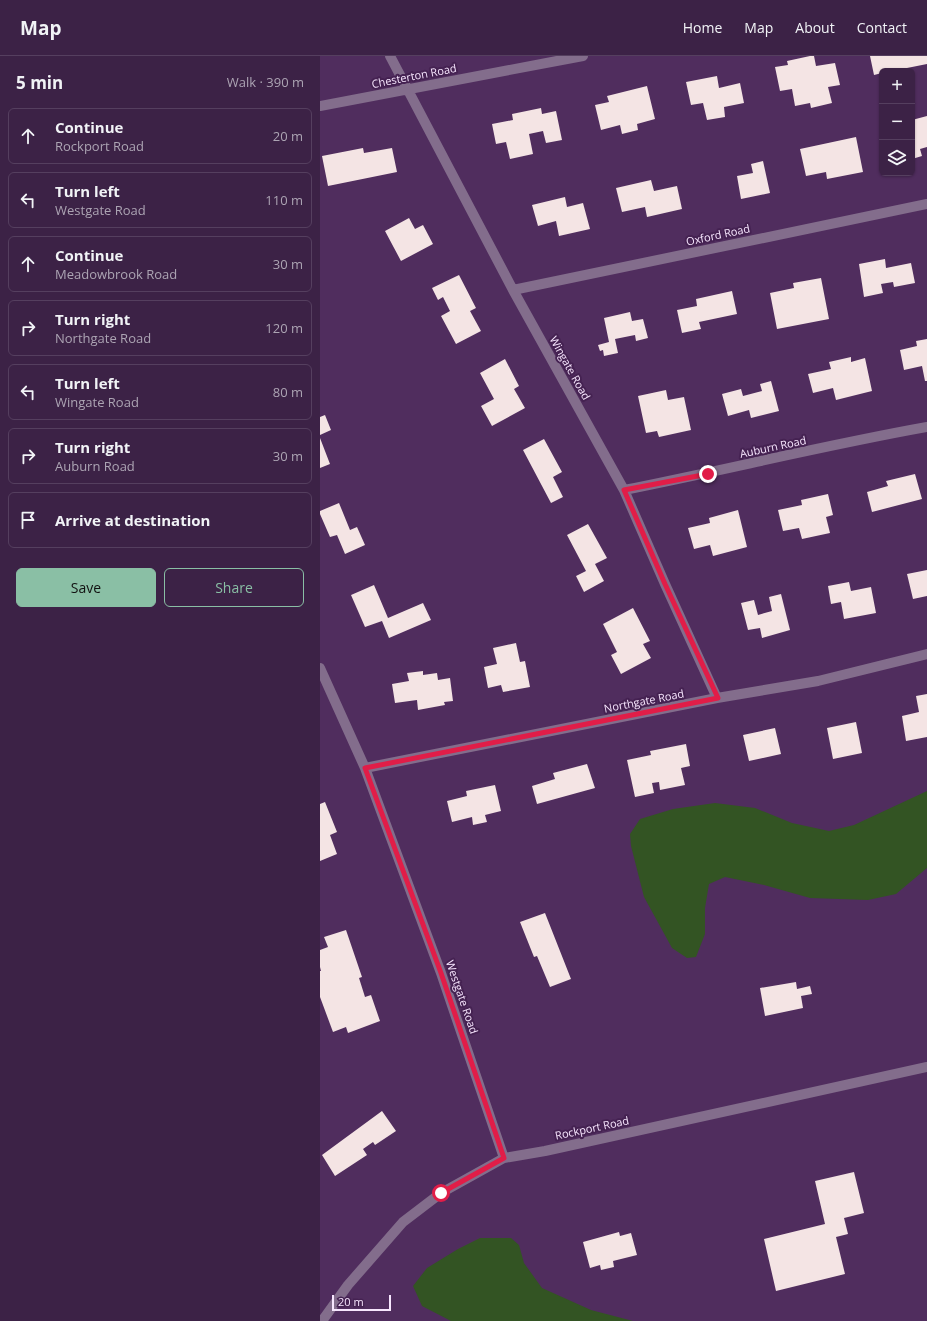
<!DOCTYPE html>
<meta charset="utf-8">
<style>
:root{--surface:#3c2246;--page:#432a4d;--text:#f1f3f6;--muted:#aca4b3;--line:#553f5f;--accent:#8abfa5}
body{margin:0;font-family:"Open Sans",sans-serif;background:var(--page);color:var(--text)}
.controls{position:absolute;right:12px;top:12px;display:grid;overflow:hidden;border-radius:6px;box-shadow:0 1px 3px #0004}
.controls button{width:36px;height:36px;display:grid;place-items:center;padding:0;border:0;border-bottom:1px solid var(--line);background:var(--surface);color:var(--text);font:20px sans-serif}
.scale{position:absolute;left:12px;bottom:10px;width:59px;box-sizing:border-box;padding-left:4px;border:2px solid #f7e6fe;border-top:0;font-size:11px;line-height:14px;white-space:nowrap;color:#f7e6fe;-webkit-text-stroke:3px #452252;paint-order:stroke}
.stop{position:absolute;width:12px;height:12px;margin:-9px;border:3px solid #e11d48;border-radius:50%;background:#fff}
.stop.end{background:#e11d48;border-color:#fff;box-shadow:0 1px 4px #0008}
.list{margin:0;padding:0;list-style:none}
h2{display:flex;justify-content:space-between;align-items:center;height:52px;margin:0;padding:0 16px;font-size:17px}
h2 small{font-size:13px;font-weight:400;color:var(--muted)}
.list li{display:grid;grid-template-columns:26px 1fr auto;gap:12px;align-items:center;box-sizing:border-box;height:56px;margin:0 8px 8px;padding:0 8px;border:1px solid var(--line);border-radius:6px}
.list b{display:block;font-size:15px;white-space:nowrap}
.list p{margin:0;font-size:13px;white-space:nowrap;color:var(--muted)}
.list em{font-size:13px;font-style:normal;color:var(--muted)}
.actions{display:flex;gap:8px;padding:12px 16px}
.actions a{flex:1;padding:9px 0;border:1px solid var(--accent);border-radius:6px;text-align:center;font-size:14px;color:var(--accent)}
.actions .main{background:var(--accent);color:#111}
.icon{flex:none;width:22px;height:22px;fill:none;stroke:currentColor;stroke-width:2;stroke-linecap:round;stroke-linejoin:round}
.map{position:relative;flex:none;width:607px;height:1265px;overflow:hidden}
header{display:flex;align-items:center;gap:24px;box-sizing:border-box;height:56px;padding:0 20px;background:var(--surface);border-bottom:1px solid var(--line)}
header strong{font-size:19px}
nav{display:flex;gap:22px;margin-inline-start:auto;font-size:14px}
main{display:flex}
aside{flex:1;background:var(--surface)}
.map>svg:first-child{display:block}
</style>
<header>
<strong>Map</strong>
<nav><a>Home</a><a>Map</a><a>About</a><a>Contact</a></nav>
</header>
<main>
<aside>
<h2>5 min<small>Walk · 390 m</small></h2>
<ul class="list">
<li><svg class="icon" aria-label="ahead" viewBox="0 0 24 24"><path d="M12 20V5M6 11l6-6 6 6"/></svg><div><b>Continue</b><p>Rockport Road</p></div><em>20 m</em></li>
<li><svg class="icon" aria-label="left" viewBox="0 0 24 24"><path d="M17 20v-9H6M10 6l-5 5 5 5"/></svg><div><b>Turn left</b><p>Westgate Road</p></div><em>110 m</em></li>
<li><svg class="icon" aria-label="ahead" viewBox="0 0 24 24"><path d="M12 20V5M6 11l6-6 6 6"/></svg><div><b>Continue</b><p>Meadowbrook Road</p></div><em>30 m</em></li>
<li><svg class="icon" aria-label="right" viewBox="0 0 24 24"><path d="M7 20v-9h11M14 6l5 5-5 5"/></svg><div><b>Turn right</b><p>Northgate Road</p></div><em>120 m</em></li>
<li><svg class="icon" aria-label="left" viewBox="0 0 24 24"><path d="M17 20v-9H6M10 6l-5 5 5 5"/></svg><div><b>Turn left</b><p>Wingate Road</p></div><em>80 m</em></li>
<li><svg class="icon" aria-label="right" viewBox="0 0 24 24"><path d="M7 20v-9h11M14 6l5 5-5 5"/></svg><div><b>Turn right</b><p>Auburn Road</p></div><em>30 m</em></li>
<li><svg class="icon" aria-label="arrive" viewBox="0 0 24 24"><path d="M6 21V4h12l-3 4 3 4H6"/></svg><div><b>Arrive at destination</b></div></li>
</ul>
<div class="actions"><a class="main">Save</a><a>Share</a></div>
</aside>
<div class="map">
<svg width="607" height="1265" viewBox="0 0 607 1265">
<rect width="100%" height="100%" fill="#502d5e"/>
<path fill="#335423" d="M 607,735 L 607,812 L 576,838 L 548,844 L 490,842 L 444,829 L 405,821 L 389,828 L 385,852 L 385,878 L 376,901 L 367,902 L 352,892 L 324,841 L 311,790 L 310,778 L 320,763 L 353,753 L 395,747 L 435,752 L 472,767 L 509,775 L 534,769 Z
M 160,1182 L 191,1182 L 199,1189 L 204,1207 L 222,1232 L 271,1254 L 313,1265 L 131,1265 L 102,1250 L 93,1230 L 107,1212 L 138,1193 Z"/>
<path fill="#f4e4e4" d="M 490,0 L 494,0 L 496,10 L 515,7 L 520,29 L 508,31 L 512,47 L 491,52 L 490,47 L 475,50 L 472,33 L 460,35 L 455,11 L 468,9 L 467,5 Z
M 550,0 L 607,0 L 607,8 L 572,15 L 562,15 L 562,17 L 554,19 Z
M 397,20 L 399,32 L 420,27 L 424,47 L 404,51 L 405,61 L 387,64 L 383,47 L 371,49 L 366,26 Z
M 327,30 L 335,63 L 317,68 L 318,74 L 302,78 L 300,69 L 281,74 L 275,49 L 289,46 L 287,40 Z
M 221,52 L 222,58 L 236,55 L 242,84 L 226,87 L 223,75 L 209,78 L 213,98 L 190,103 L 186,86 L 176,88 L 172,68 L 193,64 L 192,58 Z
M 607,60 L 607,91 L 600,93 L 602,100 L 592,103 L 592,64 Z
M 536,81 L 543,116 L 507,123 L 506,116 L 486,120 L 480,93 Z
M 43,92 L 44,97 L 72,92 L 77,116 L 8,130 L 2,100 Z
M 443,105 L 450,137 L 421,143 L 417,120 L 433,117 L 431,108 Z
M 331,124 L 334,135 L 357,130 L 362,153 L 327,161 L 325,151 L 302,156 L 296,132 Z
M 245,141 L 247,151 L 263,147 L 270,173 L 239,180 L 236,165 L 218,170 L 212,149 Z
M 89,162 L 95,173 L 103,169 L 113,188 L 81,205 L 65,175 Z
M 565,203 L 566,212 L 591,207 L 595,227 L 574,231 L 573,226 L 561,228 L 563,237 L 544,241 L 539,208 Z
M 139,219 L 156,252 L 150,255 L 161,275 L 136,288 L 121,260 L 130,255 L 123,241 L 118,244 L 112,232 Z
M 501,222 L 509,263 L 457,273 L 450,237 L 474,232 L 473,227 Z
M 412,235 L 417,258 L 379,266 L 381,273 L 362,277 L 357,254 L 377,250 L 376,243 Z
M 310,256 L 312,265 L 323,263 L 328,282 L 316,285 L 315,279 L 295,283 L 298,297 L 284,300 L 283,294 L 280,295 L 278,289 L 289,286 L 284,262 Z
M 607,283 L 607,325 L 605,325 L 602,310 L 584,314 L 580,294 L 597,290 L 596,285 Z
M 531,301 L 531,306 L 545,302 L 552,335 L 516,344 L 513,332 L 493,337 L 488,318 L 511,313 L 509,306 Z
M 185,303 L 199,330 L 194,333 L 205,352 L 172,370 L 161,350 L 174,343 L 160,317 Z
M 451,325 L 459,355 L 431,362 L 429,354 L 408,360 L 402,338 L 421,333 L 423,340 L 442,335 L 440,328 Z
M 346,334 L 348,344 L 364,341 L 371,374 L 339,381 L 337,375 L 326,377 L 318,340 Z
M 5,359 L 11,374 L 0,379 L 0,361 Z
M 0,382 L 10,408 L 0,412 Z
M 224,383 L 242,416 L 233,421 L 243,441 L 231,447 L 203,394 Z
M 595,418 L 602,443 L 552,456 L 547,436 L 568,430 L 566,425 Z
M 508,438 L 513,459 L 506,461 L 510,477 L 482,483 L 479,472 L 463,475 L 458,454 L 482,449 L 481,444 Z
M 19,447 L 30,474 L 37,471 L 45,489 L 25,498 L 17,479 L 10,481 L 0,458 L 0,455 Z
M 418,454 L 427,491 L 393,500 L 390,489 L 374,493 L 368,472 L 390,467 L 389,462 Z
M 268,468 L 287,502 L 275,508 L 284,525 L 264,536 L 256,520 L 266,515 L 247,479 Z
M 607,514 L 607,540 L 593,543 L 587,518 Z
M 529,526 L 531,535 L 551,531 L 556,557 L 524,563 L 521,546 L 511,548 L 508,530 Z
M 54,529 L 68,562 L 103,547 L 111,564 L 69,582 L 62,565 L 45,571 L 31,539 Z
M 461,538 L 470,574 L 442,582 L 440,572 L 428,574 L 421,547 L 434,544 L 438,559 L 452,555 L 449,541 Z
M 313,552 L 330,585 L 323,588 L 331,602 L 301,618 L 291,599 L 297,596 L 283,568 Z
M 196,587 L 200,606 L 205,605 L 210,631 L 183,636 L 181,629 L 168,632 L 164,611 L 177,608 L 173,592 Z
M 103,615 L 103,619 L 117,617 L 118,624 L 130,622 L 133,645 L 124,646 L 125,649 L 98,654 L 97,644 L 75,647 L 72,628 L 89,625 L 87,617 Z
M 607,638 L 607,681 L 586,685 L 582,660 L 599,656 L 596,640 Z
M 536,666 L 542,697 L 513,703 L 507,672 Z
M 455,672 L 461,698 L 429,705 L 423,679 Z
M 366,688 L 370,710 L 361,712 L 365,729 L 340,734 L 339,726 L 332,727 L 334,737 L 315,741 L 307,704 L 331,699 L 330,695 Z
M 267,708 L 275,732 L 217,748 L 212,730 L 235,723 L 233,717 Z
M 175,729 L 181,755 L 165,759 L 167,766 L 153,769 L 152,761 L 132,766 L 127,745 L 147,740 L 146,735 Z
M 5,746 L 17,776 L 10,779 L 17,798 L 0,805 L 0,748 Z
M 225,857 L 251,923 L 230,931 L 217,900 L 214,901 L 200,866 Z
M 26,874 L 42,921 L 39,922 L 45,941 L 51,939 L 60,965 L 28,977 L 26,971 L 13,976 L 0,941 L 0,915 L 1,915 L 0,911 L 0,894 L 8,891 L 4,881 Z
M 476,926 L 477,933 L 490,930 L 492,938 L 481,940 L 483,952 L 445,960 L 440,932 Z
M 62,1055 L 76,1075 L 55,1089 L 53,1086 L 43,1093 L 47,1099 L 15,1120 L 2,1099 Z
M 534,1116 L 544,1157 L 524,1162 L 528,1178 L 516,1181 L 525,1218 L 456,1235 L 444,1183 L 505,1168 L 495,1125 Z
M 299,1176 L 300,1180 L 311,1177 L 317,1199 L 293,1205 L 294,1211 L 281,1214 L 280,1209 L 270,1212 L 263,1186 Z"/>
<g fill="none" stroke-linecap="round" stroke-linejoin="round">
<path stroke="#836d8c" stroke-width="10" d="M 70,0 L 193,234 L 304,434 L 345,528 L 397,642
M 0,50 L 263,0
M 193,234 L 607,148
M 304,434 C 405,414 506,389 607,371
M 0,612 L 45,712 L 121,917 L 184,1102
M 45,712 L 397,642 L 498,625 L 607,598
M 2,1265 L 28,1229 L 83,1166 L 121,1137 L 184,1102 L 225,1095 L 607,1011"/>
</g>
<g fill="none" stroke-linecap="round" stroke-linejoin="round">
<path stroke="#e11d48" stroke-width="5" d="M 121,1137 L 184,1102 L 121,917 L 45,712 L 398,642 L 345,528 L 304,434 L 388,418"/>
</g>
<g text-anchor="middle" stroke-width="4" stroke-linejoin="round" paint-order="stroke">
<g font-size="11" fill="#f7e6fe" stroke="#452252">
<text transform="translate(94 20) rotate(-11)" y="4">Chesterton Road</text>
<text transform="translate(398 179) rotate(-12)" y="4">Oxford Road</text>
<text transform="translate(250 312) rotate(61)" y="4">Wingate Road</text>
<text transform="translate(453 391) rotate(-12)" y="4">Auburn Road</text>
<text transform="translate(324 645) rotate(-11)" y="4">Northgate Road</text>
<text transform="translate(142 941) rotate(71)" y="4">Westgate Road</text>
<text transform="translate(272 1072) rotate(-12)" y="4">Rockport Road</text>
</g>
</g>
</svg>
<div class="controls">
<button>+</button>
<button>−</button>
<button><svg class="icon" aria-label="layers" viewBox="0 0 24 24"><path d="M12 4l9 5-9 5-9-5zM3 14l9 5 9-5"/></svg></button>
</div>
<div class="scale">20 m</div>
<div class="stop" style="left:121px;top:1137px"></div>
<div class="stop end" style="left:388px;top:418px"></div>
</div>
</main>
